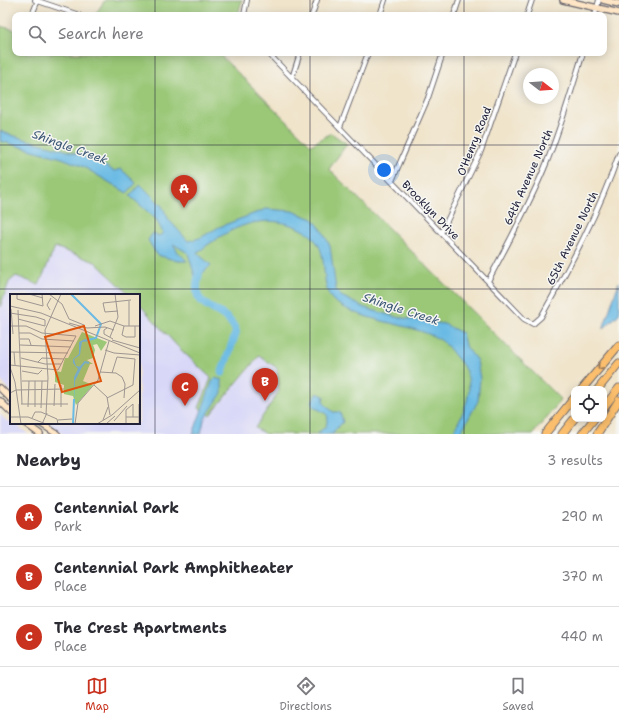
<!DOCTYPE html>
<style>
:root{--surface:#fff;--page:#f2f2f3;--text:#2b2b33;--muted:#7c7c81;--line:#e1e1e2;--accent:#c8321e}
body{margin:0;font-family:"Shantell Sans",sans-serif;background:var(--page);color:var(--text)}
.controls{position:absolute;right:12px;bottom:12px;display:grid;overflow:hidden;border-radius:8px;box-shadow:0 2px 10px #0003}
.controls button{width:36px;height:36px;display:grid;place-items:center;padding:0;border:0;border-bottom:1px solid var(--line);background:var(--surface);color:var(--text);font:20px sans-serif}
.compass{position:absolute;left:523px;top:68px;width:36px;height:36px;border-radius:50%;background:var(--surface);box-shadow:0 2px 10px #0003;rotate:107deg}
.you{position:absolute;left:384px;top:170px;width:14px;height:14px;margin:-10px;border:3px solid #fff;border-radius:50%;background:#1a73e8;box-shadow:0 0 0 6px #1a73e833}
.badge{display:grid;place-items:center;width:26px;height:26px;border-radius:50%;background:var(--accent);color:#fff;font-size:13px;font-weight:700}
.pin{position:absolute;translate:-50% -33px;filter:drop-shadow(0 1px 2px #0008)}
.pin::after{content:'';position:absolute;top:21px;width:14px;height:12px;background:inherit;clip-path:polygon(0 0,100% 0,50% 100%)}
.list{margin:0;padding:0;list-style:none}
h2{display:flex;justify-content:space-between;align-items:center;height:52px;margin:0;padding:0 16px;font-size:17px}
h2 small{font-size:13px;font-weight:400;color:var(--muted)}
.list li{display:grid;grid-template-columns:26px 1fr auto;gap:12px;align-items:center;box-sizing:border-box;height:60px;padding:0 16px;border-top:1px solid var(--line)}
.list b{display:block;font-size:15px;white-space:nowrap}
.list p{margin:0;font-size:13px;white-space:nowrap;color:var(--muted)}
.list em{font-size:13px;font-style:normal;color:var(--muted)}
.icon{flex:none;width:22px;height:22px;fill:none;stroke:currentColor;stroke-width:2;stroke-linecap:round;stroke-linejoin:round}
.map{position:relative;flex:none;width:619px;height:434px;overflow:hidden}
.search{position:absolute;background:var(--surface);box-shadow:0 2px 10px #0003;left:12px;right:12px;top:12px;height:44px;display:flex;align-items:center;gap:10px;box-sizing:border-box;padding:0 14px;border-radius:8px;color:var(--muted);font-size:15px}
.sheet{height:232px;background:var(--surface)}
nav{display:flex;justify-content:space-around;align-items:center;box-sizing:border-box;height:56px;border-top:1px solid var(--line);background:var(--surface);font-size:11px;color:var(--muted)}
nav a{display:grid;justify-items:center;gap:2px}
nav .on{color:var(--accent)}
.map>svg:first-child{display:block}
</style>
<div class="map">
<svg width="619" height="434" viewBox="0 0 619 434">
<rect width="100%" height="100%" fill="#f6f6f2"/>
<filter id="ink" filterUnits="userSpaceOnUse"><feTurbulence type="fractalNoise" baseFrequency=".025" numOctaves="2"/><feDisplacementMap in="SourceGraphic" scale="8" xChannelSelector="R" yChannelSelector="G"/><feConvolveMatrix kernelMatrix="1 2 1 2 8 2 1 2 1" color-interpolation-filters="sRGB"/></filter>
<filter id="wash" filterUnits="userSpaceOnUse"><feTurbulence type="fractalNoise" baseFrequency=".012" numOctaves="4" result="noise"/><feDisplacementMap in="SourceGraphic" scale="16" xChannelSelector="R" yChannelSelector="G"/><feGaussianBlur stdDeviation="0.9" result="paint"/><feColorMatrix in="noise" values="0 0 0 0 0 0 0 0 0 0 0 0 0 0 0 0 0 1.4 0 .05"/><feComposite in="paint" operator="in"/></filter>
<g filter="url(#wash)">
<rect width="100%" height="100%" fill="#f0e4cb"/>
<path fill="#d8d7f8" d="M 55,247 L 95,262 L 130,295 L 11,295 L 11,392 L 0,380 L 0,307 L 9,281 Z
M 139,304 L 178,347 L 212,378 L 199,408 L 210,415 L 260,356 L 277,368 L 279,391 L 255,428 L 265,434 L 63,434 L 47,423 L 139,423 Z
M 0,414 L 7,421 L 14,423 L 28,434 L 0,434 Z"/>
<path fill="#9ac877" stroke="#5e7559" d="M 105,0 L 242,0 L 238,15 L 95,15 Z
M 0,26 L 15,30 L 15,53 L 218,53 L 311,145 L 331,133 L 347,144 L 329,169 L 561,400 L 533,434 L 265,434 L 255,428 L 279,391 L 277,368 L 259,356 L 210,415 L 199,408 L 211,378 L 178,347 L 139,304 L 139,295 L 130,295 L 95,262 L 55,247 L 39,285 L 16,276 L 9,282 L 0,307 Z"/>
<path fill="#69bae4" stroke="#466e90" d="M 0,131 C 39,146 77,148 114,171 L 121,169 L 136,183 L 127,193 L 82,166 L 62,158 L 0,141 Z
M 140,184 L 162,206 L 169,220 L 188,241 L 200,238 L 219,227 L 266,209 L 292,211 L 313,219 L 322,230 L 330,246 L 336,290 L 341,296 L 365,308 L 396,317 L 444,324 L 462,333 L 465,345 L 477,361 L 480,379 L 478,401 L 460,434 L 452,434 C 466,408 480,382 456,357 C 451,351 446,343 439,339 C 408,322 363,323 334,301 C 321,291 327,261 319,246 C 313,235 305,230 294,226 C 257,212 225,231 197,253 L 211,265 L 196,280 L 188,253 L 173,244 L 178,252 L 187,261 L 178,261 L 157,255 L 148,240 L 153,233 L 159,236 L 163,233 L 156,219 L 130,196 Z
M 619,282 L 619,314 L 603,329 Z
M 215,378 L 222,380 L 222,393 L 204,420 L 201,434 L 193,434 L 212,382 Z
M 317,393 L 324,396 L 323,402 L 333,412 L 340,412 L 343,422 L 334,431 L 333,434 L 317,434 L 326,426 L 328,417 C 324,407 303,411 317,393 Z"/>
<g fill="none" stroke-linecap="round" stroke-linejoin="round">
<path stroke="#69bae4" stroke-width="8" d="M 199,268 C 200,276 194,287 198,296 C 204,310 230,311 236,332 L 222,373"/>
</g>
</g>
<g filter="url(#ink)">
<g fill="none" stroke-linecap="round" stroke-linejoin="round">
<g stroke="#6a666d" stroke-width="6">
<path id="street" d="M 35,0 L 79,15
M 32,15 L 38,0
M 244,15 L 247,0
M 312,15 L 317,0
M 380,15 L 385,0
M 454,15 L 459,0
M 527,15 L 532,0
M 595,15 L 599,0
M 268,53 L 524,319 L 533,324 L 541,317 C 571,264 599,212 619,154
M 292,78 L 300,53
M 340,127 L 368,53
M 392,181 L 428,98 L 443,53
M 441,233 L 481,151 L 515,53
M 488,281 C 508,244 528,207 544,169 C 560,131 571,92 583,53"/>
</g>
<g stroke="#6a666d" stroke-width="8">
<path id="secondary" d="M 563,0 L 619,13
M 603,0 L 619,4
M 0,388 L 11,399
M 0,401 L 11,412
M 25,423 L 40,434
M 40,423 L 57,434"/>
</g>
<g stroke="#6a666d" stroke-width="9">
<path id="highway" d="M 582,389 L 619,345
M 598,389 L 619,363
M 604,407 L 619,388
M 545,434 L 574,398
M 562,434 L 574,419
M 582,434 L 594,419
M 597,434 L 619,400"/>
</g>
<use href="#street" stroke="#fff" stroke-width="4"/>
<use href="#secondary" stroke="#fde5c5" stroke-width="5.5"/>
<use href="#highway" stroke="#fabe6d" stroke-width="7"/>
</g>
<defs><path id="oneway-chevron" d="M-2-3.5L2.5 0L-2 3.5" fill="none" stroke-width="1.6" stroke-linecap="round" stroke-linejoin="round"/></defs>
<use stroke="#8e7054" href="#oneway-chevron" transform="translate(600 367) rotate(130)"/>
</g>
<path fill="none" stroke="#22223b" stroke-width="1" stroke-opacity="0.55" d="M 155,0 L 155,15M 310,0 L 310,15M 464,0 L 464,15M 155,53 L 155,434M 310,53 L 310,434M 464,53 L 464,434M 0,145 L 619,145M 0,289 L 619,289"/>
<g text-anchor="middle" stroke-width="3" stroke-linejoin="round" paint-order="stroke">
<g font-size="11" fill="#22223b" stroke="#f6f6f2">
<text transform="translate(474 141) rotate(-68)" y="4">O'Henry Road</text>
<text transform="translate(528 177) rotate(-66)" y="4">64th Avenue North</text>
<text transform="translate(431 210) rotate(46)" y="4">Brooklyn Drive</text>
<text transform="translate(572 238) rotate(-64)" y="4">65th Avenue North</text>
</g>
<g font-size="12" font-style="italic" fill="#3b5776" stroke="#f6f6f2">
<text transform="translate(70 147) rotate(20)" y="4">Shingle Creek</text>
<text transform="translate(401 309) rotate(18)" y="4">Shingle Creek</text>
</g>
</g>
<g transform="translate(10 294)">
<rect width="130" height="130" fill="#f0e4cb"/>
<path d="M 72,38 L 97,48 L 91,57 L 87,50 L 83,51 L 85,56 L 83,64 L 77,66 L 83,70 L 80,70 L 73,87 L 83,91 L 66,111 L 63,102 L 54,100 L 54,91 L 45,88 L 45,77 L 51,78 L 55,64 L 58,64 Z" fill="#9ac877"/>
<path d="M 75,45 L 81,47 L 72,48 L 70,61 L 64,65 L 66,72 L 72,73 L 65,87 L 64,108 L 64,83 L 68,75 L 63,69 L 63,65 L 69,60 L 69,48 Z" fill="#69bae4"/>
<path fill="none" stroke="#69bae4" stroke-width="2" d="M 61,0 L 91,30 L 86,44 L 78,46M 69,75 L 75,68 L 79,69M 63,130 L 64,105"/>
<path fill="none" stroke="#9e9691" stroke-width="1" d="M 7,0 L 7,5 L 33,12 L 32,0M 19,0 L 33,4M 39,0 L 52,10 L 59,25 L 74,31M 0,12 L 31,19 L 130,59M 1,15 L 3,40M 8,16 L 12,110M 40,16 L 37,11 L 41,4M 108,17 L 95,18 L 93,9 L 121,6M 0,19 L 26,23 L 35,26 L 35,32 L 8,25M 59,29 L 77,34 L 95,33 L 104,36M 0,32 L 16,32 L 32,39 L 66,42 L 48,76 L 0,71M 85,32 L 100,27 L 114,32 L 130,32M 114,32 L 112,41 L 116,43 L 125,43 L 125,32M 119,32 L 119,7M 97,34 L 94,36 L 94,40 L 103,45M 9,39 L 20,39 L 32,45 L 64,47M 100,43 L 108,23 L 105,0M 10,45 L 19,45 L 21,51M 102,46 L 130,54M 10,51 L 61,53M 95,56 L 104,59 L 130,61M 0,58 L 58,59M 4,58 L 5,71M 11,64 L 35,70 L 51,70M 28,68 L 32,64 L 54,65M 0,73 L 5,88 L 11,130M 12,77 L 28,80 L 32,76M 90,78 L 106,79 L 112,83 L 115,90 L 114,104M 12,87 L 38,87M 84,91 L 97,103 L 100,121M 0,99 L 6,96 L 54,95M 97,104 L 123,91 L 125,65 L 107,63 L 102,79M 11,110 L 58,110M 44,112 L 45,90M 18,113 L 19,87M 25,113 L 25,87M 51,113 L 51,91M 31,114 L 32,87M 36,120 L 38,84 L 35,36 L 51,0M 0,123 L 18,123 L 36,130M 116,123 L 129,123M 123,123 L 123,110M 22,124 L 25,118 L 31,118 L 47,125 L 48,130M 48,126 L 62,125M 93,126 L 98,113M 104,127 L 117,112M 32,130 L 37,119M 65,130 L 68,109 L 88,86 L 99,47M 87,130 L 102,121 L 130,96M 96,130 L 105,122M 116,130 L 116,116 L 123,110M 129,130 L 129,110"/>
<path fill="#de560e" fill-opacity="0.15" stroke="#de560e" stroke-width="2" d="M 74,32 L 91,87 L 52,98 L 35,43 Z"/>
<rect width="130" height="130" fill="none" stroke="#22223b" stroke-width="2"/>
</g>
</svg>
<div class="controls">
<button><svg class="icon" aria-label="locate" viewBox="0 0 24 24"><circle cx="12" cy="12" r="6"/><path d="M12 2v4M12 18v4M2 12h4M18 12h4"/></svg></button>
</div>
<svg class="compass" viewBox="-18 -18 36 36"><path d="M0-13l5 13h-10z" fill="#e53935"/><path d="M0 13l5-13h-10z" fill="#7c7c81"/></svg>
<div class="you"></div>
<div class="pin badge" style="left:184px;top:208px">A</div>
<div class="pin badge" style="left:265px;top:401px">B</div>
<div class="pin badge" style="left:185px;top:406px">C</div>
<div class="search"><svg class="icon" aria-label="search" viewBox="0 0 24 24"><circle cx="10" cy="10" r="6"/><path d="M15 15l6 6"/></svg>Search here</div>
</div>
<section class="sheet">
<h2>Nearby<small>3 results</small></h2>
<ul class="list">
<li><span class="badge">A</span><div><b>Centennial Park</b><p>Park</p></div><em>290 m</em></li>
<li><span class="badge">B</span><div><b>Centennial Park Amphitheater</b><p>Place</p></div><em>370 m</em></li>
<li><span class="badge">C</span><div><b>The Crest Apartments</b><p>Place</p></div><em>440 m</em></li>
</ul>
</section>
<nav>
<a class="on"><svg class="icon" aria-label="map" viewBox="0 0 24 24"><path d="M3 6l6-2 6 2 6-2v14l-6 2-6-2-6 2zM9 4v14M15 6v14"/></svg>Map</a>
<a><svg class="icon" aria-label="directions" viewBox="0 0 24 24"><path d="M12 3l9 9-9 9-9-9zM9 14v-3h6M13 9l2 2-2 2"/></svg>Directions</a>
<a><svg class="icon" aria-label="saved" viewBox="0 0 24 24"><path d="M7 4h10v16l-5-4-5 4z"/></svg>Saved</a>
</nav>
